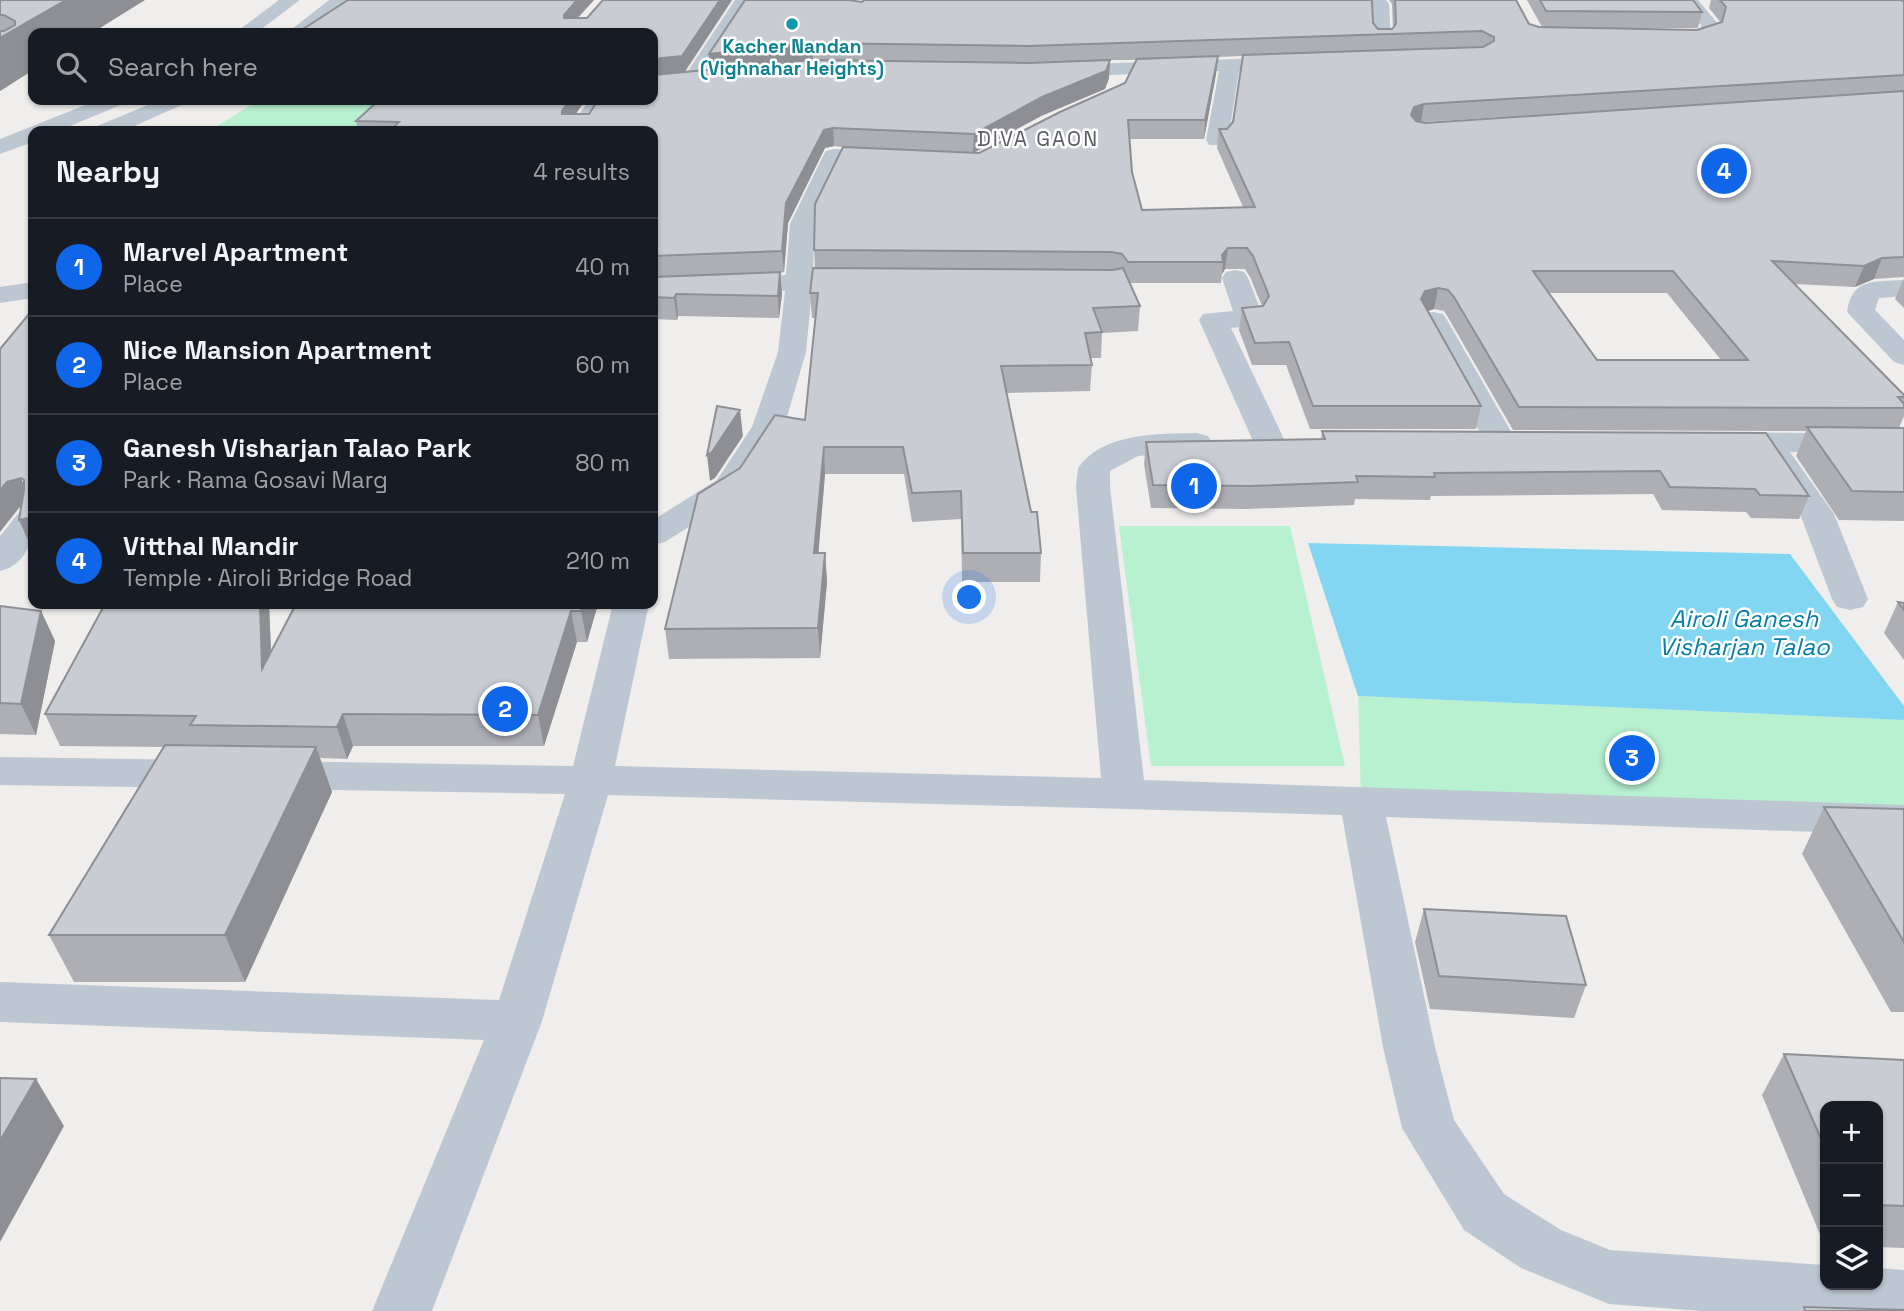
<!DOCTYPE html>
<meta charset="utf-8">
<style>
:root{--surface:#171b24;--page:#242831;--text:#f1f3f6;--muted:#9ea1a6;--line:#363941;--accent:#0f66e9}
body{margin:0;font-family:"Space Grotesk",sans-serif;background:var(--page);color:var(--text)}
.controls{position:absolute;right:21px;bottom:21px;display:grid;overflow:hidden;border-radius:14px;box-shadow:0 2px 5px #0004}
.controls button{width:63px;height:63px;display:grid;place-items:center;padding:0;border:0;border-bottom:2px solid var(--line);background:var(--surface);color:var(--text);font:35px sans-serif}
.you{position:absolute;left:970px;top:598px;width:24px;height:24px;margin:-18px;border:5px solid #fff;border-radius:50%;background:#1a73e8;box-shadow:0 0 0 10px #1a73e833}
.badge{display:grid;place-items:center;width:46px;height:46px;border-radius:50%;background:var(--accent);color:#fff;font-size:23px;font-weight:700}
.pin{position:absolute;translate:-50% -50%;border:4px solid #fff;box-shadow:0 2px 7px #0006}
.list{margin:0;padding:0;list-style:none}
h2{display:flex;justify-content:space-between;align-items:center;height:91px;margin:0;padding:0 28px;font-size:30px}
h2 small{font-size:23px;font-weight:400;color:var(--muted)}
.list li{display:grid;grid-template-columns:46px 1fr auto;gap:21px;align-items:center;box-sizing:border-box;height:98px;padding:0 28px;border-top:2px solid var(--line)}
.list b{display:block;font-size:26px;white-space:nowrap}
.list p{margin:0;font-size:23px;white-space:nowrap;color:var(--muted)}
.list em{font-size:23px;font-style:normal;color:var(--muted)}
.icon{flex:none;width:38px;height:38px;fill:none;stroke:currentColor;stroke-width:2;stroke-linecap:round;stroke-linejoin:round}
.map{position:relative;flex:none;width:1904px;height:1311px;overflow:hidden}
.search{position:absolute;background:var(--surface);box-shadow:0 2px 5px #0004;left:28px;top:28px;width:630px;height:77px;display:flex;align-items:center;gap:18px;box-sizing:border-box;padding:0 24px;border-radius:14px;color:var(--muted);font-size:26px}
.panel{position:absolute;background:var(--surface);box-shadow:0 2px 5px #0004;left:28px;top:126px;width:630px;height:483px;border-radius:14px}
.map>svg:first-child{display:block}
</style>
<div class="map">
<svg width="1904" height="1311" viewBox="0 0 1904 1311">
<rect width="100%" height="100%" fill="#f0eded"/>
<path fill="#b8f1d0" d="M 259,100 L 476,100 L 446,131 L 209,131 Z
M 1119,526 L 1290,526 L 1345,766 L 1151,766 Z
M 1358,696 L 1904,720 L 1904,815 L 1361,795 Z"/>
<path fill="#83d6f1" d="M 1308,543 L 1790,554 L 1904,706 L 1904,720 L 1358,696 Z"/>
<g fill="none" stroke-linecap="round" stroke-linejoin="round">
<path fill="#bdc7d1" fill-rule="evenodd" d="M 279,0 L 300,0 L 256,33 L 235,33 Z
M 329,0 L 349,0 L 307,33 L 287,33 Z
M 735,0 L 753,0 L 699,84 L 685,84 L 682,80 Z
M 1365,0 L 1386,0 L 1389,4 L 1391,39 L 1389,43 L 1375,43 L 1373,39 L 1371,6 Z
M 1680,0 L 1698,0 L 1719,25 L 1715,38 L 1692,44 L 1658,42 L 1656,38 L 1658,34 L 1700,31 L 1701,25 Z
M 1295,57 L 1302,59 L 1305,63 L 1302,67 L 1239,71 L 1228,140 L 1225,145 L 1209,145 L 1206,140 L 1219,71 L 1057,77 L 1050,75 L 1047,71 L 1050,67 L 1057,65 Z
M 98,100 L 126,100 L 123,104 L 58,131 L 33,131 L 33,142 L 0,154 L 0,139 Z
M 160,100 L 187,100 L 184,104 L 123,131 L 94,131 L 97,126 Z
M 585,100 L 605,100 L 605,106 L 589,131 L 567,131 L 585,106 Z
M 834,149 L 889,151 L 897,153 L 900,158 L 897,163 L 842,163 L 814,224 L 813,274 L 874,276 L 878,282 L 874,288 L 812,290 L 806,352 L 784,427 L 741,494 L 665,542 L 653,545 L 653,520 L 717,480 L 752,427 L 778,352 L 785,291 L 765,289 L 761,283 L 765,277 L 786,275 L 790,224 L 823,156 L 826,151 Z
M 1235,270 L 1244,272 L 1248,278 L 1264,319 L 1260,325 L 1231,328 L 1285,441 L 1280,448 L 1269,450 L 1258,448 L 1253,441 L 1199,320 L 1203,314 L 1233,311 L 1222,278 L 1226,272 Z
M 1904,280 L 1904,296 L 1879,298 L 1875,310 L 1904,340 L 1904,365 L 1894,362 L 1847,312 C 1852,277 1875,282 1904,280 Z
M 33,282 L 33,298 L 0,303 L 0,287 Z
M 1433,312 L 1443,314 L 1447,320 L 1517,442 L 1512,449 L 1501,452 L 1490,449 L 1485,442 L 1419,320 L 1423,314 Z
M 1719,432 L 1904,434 L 1904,454 L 1790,452 L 1834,514 L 1868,599 L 1863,607 L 1850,610 L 1837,607 L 1832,599 L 1800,514 L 1762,458 L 1766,452 L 1719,452 L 1708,449 L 1703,442 L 1708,435 Z
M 1197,433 L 1208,436 L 1213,443 L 1208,450 L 1138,456 L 1110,471 L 1110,487 L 1144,780 L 1904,805 L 1904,835 L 1386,817 L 1435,1047 L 1454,1120 L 1504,1194 L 1561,1230 L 1610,1250 L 1825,1265 L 1825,1285 L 1878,1285 L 1878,1268 L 1904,1270 L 1904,1311 L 1701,1311 L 1609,1304 L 1521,1268 L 1464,1230 L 1402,1128 L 1383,1047 L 1342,815 L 608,795 L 542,1021 L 432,1311 L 372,1311 L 484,1040 L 0,1022 L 0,982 L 499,1000 L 565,794 L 275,789 L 260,785 L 254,775 L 260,765 L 275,761 L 573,766 L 613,604 L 649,604 L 615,766 L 1101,778 L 1076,487 L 1078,468 C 1103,432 1158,434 1197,433 Z
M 33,507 C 34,534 31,563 0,571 L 0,536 L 21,510 Z
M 0,757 L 201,760 L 216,764 L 222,774 L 216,784 L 201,788 L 0,785 Z"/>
</g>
<path fill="#aeafb5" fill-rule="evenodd" d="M 0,0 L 33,33 L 33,70 L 0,91 Z
M 348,0 L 594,0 L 577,18 L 587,18 L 603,0 L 732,0 L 685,72 L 711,70 L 709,54 L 745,0 L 848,0 L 862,2 L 863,0 L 1372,0 L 1373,23 L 1378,29 L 1392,29 L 1393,28 L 1392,4 L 1389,0 L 1516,0 L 1529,24 L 1542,27 L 1527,0 L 1693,0 L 1702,12 L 1698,28 L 1575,28 L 1697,30 L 1721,23 L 1709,8 L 1711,0 L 1904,0 L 1904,277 L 1874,279 L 1855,287 L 1795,284 L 1904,395 L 1904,416 L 1899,428 L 1904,428 L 1904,521 L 1839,520 L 1796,456 L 1806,431 L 1513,430 L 1449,319 L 1444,311 L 1434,309 L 1428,311 L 1481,406 L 1476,429 L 1310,429 L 1286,365 L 1252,365 L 1239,330 L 1242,308 L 1262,306 L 1250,277 L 1245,269 L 1225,269 L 1222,274 L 1221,283 L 1130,283 L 1140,306 L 1138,331 L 1102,333 L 1101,358 L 1091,358 L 1092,365 L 1090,391 L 1007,393 L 1031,512 L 1037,512 L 1041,553 L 1040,582 L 962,582 L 961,519 L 912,522 L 904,474 L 825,474 L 818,553 L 825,553 L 827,582 L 820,658 L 669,659 L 665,629 L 698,494 L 740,468 L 775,415 L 805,420 L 816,318 L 812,318 L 810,293 L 813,268 L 815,268 L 814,250 L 815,204 L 843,147 L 834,146 L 825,148 L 788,223 L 784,272 L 780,273 L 782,294 L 779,318 L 678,316 L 677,320 L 653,319 L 653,131 L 358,131 L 356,121 L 379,100 L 584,100 L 582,105 L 576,114 L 589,114 L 598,100 L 653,100 L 653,33 L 297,33 ZM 1243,56 L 1233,122 L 1227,129 L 1219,129 L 1217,148 L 1243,207 L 1142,210 L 1132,172 L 1129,139 L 1204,139 L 1216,74 L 1218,57 ZM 1110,60 L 1137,60 L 1125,83 L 1060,112 L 979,153 L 974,153 L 1041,116 L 1105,89 L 1109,78 ZM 1614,110 L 1425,123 L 1422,122 ZM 1548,293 L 1667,293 L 1721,360 L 1597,360 Z
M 1904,278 L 1904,308 L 1895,299 Z
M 1322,431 L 1766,433 L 1809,496 L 1799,519 L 1751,518 L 1746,512 L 1662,510 L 1653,494 L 1431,496 L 1430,500 L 1355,499 L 1354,505 L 1247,509 L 1151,508 L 1144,464 L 1146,442 L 1321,439 Z
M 1898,602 L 1904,603 L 1904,660 L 1884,633 Z
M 105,604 L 269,604 L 271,651 L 598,604 L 587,642 L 577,642 L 544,746 L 353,746 L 347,759 L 320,758 L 332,792 L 245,982 L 74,982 L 49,935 L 163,747 L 60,746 L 45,714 Z
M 0,606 L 41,611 L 55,641 L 36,735 L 0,734 Z
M 1824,807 L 1904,809 L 1904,1012 L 1891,1012 L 1802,854 Z
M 1424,909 L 1586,985 L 1574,1018 L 1430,1009 L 1415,942 Z
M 1784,1054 L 1904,1060 L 1904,1248 L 1878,1247 L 1878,1106 L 1825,1106 L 1825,1244 L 1824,1244 L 1762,1095 Z"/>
<path fill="#8d8f94" d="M 66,0 L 145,0 L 92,33 L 33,33 L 33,70 L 0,91 L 0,38 Z
M 577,0 L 594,0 L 566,31 L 564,15 Z
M 720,0 L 732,0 L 683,74 L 653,77 L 653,59 Z
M 812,43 L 813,60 L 711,71 L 709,54 Z
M 1218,56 L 1216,74 L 1204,139 L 1205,120 Z
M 1110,60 L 1109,78 L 1105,89 L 1041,116 L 973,153 L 974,134 Z
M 570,100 L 584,100 L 582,105 L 565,129 L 562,111 Z
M 1424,104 L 1421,122 L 1411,126 L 1411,115 L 1414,107 Z
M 833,128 L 834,146 L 825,148 L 788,223 L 784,272 L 782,251 L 786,203 L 824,130 Z
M 1228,248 L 1225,269 L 1222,274 L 1223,262 L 1222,255 Z
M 1882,258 L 1874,279 L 1855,287 L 1864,266 Z
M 780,272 L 782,294 L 779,318 L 778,296 Z
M 1438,288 L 1434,309 L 1421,313 L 1421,299 L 1425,291 Z
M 676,294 L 678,316 L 677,320 L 674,298 Z
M 740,410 L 743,436 L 715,478 L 710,481 L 707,455 Z
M 824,447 L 825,474 L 816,582 L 814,553 Z
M 21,478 L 32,504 L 19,508 L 0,532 L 0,490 L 7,482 Z
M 33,517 L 33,547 L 31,547 L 19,520 Z
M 825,553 L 827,582 L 820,658 L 818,628 Z
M 260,604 L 269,604 L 273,700 L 262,669 Z
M 583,604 L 598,604 L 587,642 L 581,611 Z
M 41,611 L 55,641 L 36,735 L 21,704 Z
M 571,611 L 577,642 L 544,746 L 538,715 Z
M 343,714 L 353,746 L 347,759 L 337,727 Z
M 316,747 L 332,792 L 245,982 L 225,935 Z
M 36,1079 L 64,1126 L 0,1242 L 0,1141 Z"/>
<path fill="#caccd3" stroke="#8d8f94" stroke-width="2" fill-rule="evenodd" d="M 0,0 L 66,0 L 0,38 L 0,31 L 4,31 L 15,25 L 15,21 L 4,15 L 0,15 Z
M 348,0 L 577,0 L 564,15 L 564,18 L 587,18 L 603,0 L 720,0 L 682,56 L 653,59 L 653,33 L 297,33 Z
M 745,0 L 848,0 L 862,2 L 864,0 L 1372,0 L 1373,23 L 1378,29 L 1392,29 L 1396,24 L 1395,0 L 1516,0 L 1529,24 L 1539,27 L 1697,30 L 1722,22 L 1726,7 L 1720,0 L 1900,0 L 1904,1 L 1904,75 L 1424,104 L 1414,107 L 1411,115 L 1416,121 L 1425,123 L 1904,91 L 1904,257 L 1882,258 L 1864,266 L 1772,261 L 1904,395 L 1904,397 L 1898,397 L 1904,404 L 1904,408 L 1519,407 L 1454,297 L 1448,290 L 1438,288 L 1425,291 L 1421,299 L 1481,406 L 1313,406 L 1289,342 L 1255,343 L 1242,308 L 1263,306 L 1269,296 L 1253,256 L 1247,248 L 1228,248 L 1222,255 L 1223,262 L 1128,262 L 1122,254 L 1112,252 L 814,250 L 815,204 L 843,147 L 979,153 L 1060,112 L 1125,83 L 1137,59 L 1218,56 L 1205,120 L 1128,120 L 1132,172 L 1142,210 L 1255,207 L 1219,129 L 1227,129 L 1233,122 L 1243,55 L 1483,47 L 1494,41 L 1494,37 L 1482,31 L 1028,46 L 812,43 L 709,54 ZM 1533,271 L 1673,271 L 1748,360 L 1597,360 Z
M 1540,0 L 1693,0 L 1702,12 L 1546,11 Z
M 812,60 L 1028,63 L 1110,60 L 1106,71 L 1042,97 L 974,134 L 833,128 L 824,130 L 786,203 L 782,251 L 653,256 L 653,131 L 389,131 L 399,122 L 356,121 L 379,100 L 570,100 L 562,111 L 562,114 L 589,114 L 598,100 L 653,100 L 653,75 Z
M 813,268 L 1113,270 L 1123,268 L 1140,306 L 1093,308 L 1102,332 L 1085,333 L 1092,365 L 1001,366 L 1031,512 L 1037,512 L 1041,553 L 963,553 L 961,491 L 912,493 L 903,447 L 824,447 L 814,553 L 825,553 L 818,628 L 665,629 L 698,494 L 740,468 L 775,415 L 805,420 L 818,293 L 810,293 Z
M 780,272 L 778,296 L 676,294 L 674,298 L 653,297 L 653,277 Z
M 33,309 L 33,517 L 19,520 L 24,490 L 24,480 L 21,478 L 7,482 L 0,490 L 0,349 Z
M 717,406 L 740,410 L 712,452 L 707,455 Z
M 1807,427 L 1904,428 L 1904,492 L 1852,491 Z
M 1322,431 L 1766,433 L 1809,496 L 1760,495 L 1755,489 L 1670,487 L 1660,471 L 1434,473 L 1435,477 L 1356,476 L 1358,482 L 1250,486 L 1153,485 L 1146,442 L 1325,439 Z
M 1898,602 L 1904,603 L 1904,610 Z
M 105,604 L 260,604 L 262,669 L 296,604 L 583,604 L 581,611 L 571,611 L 538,715 L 343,714 L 337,727 L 190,725 L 196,716 L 45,714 Z
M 0,606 L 41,611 L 21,704 L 0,703 Z
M 165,745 L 316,747 L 225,935 L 49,935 Z
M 1824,807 L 1904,809 L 1904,942 Z
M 1424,909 L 1566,916 L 1586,985 L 1439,976 Z
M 1784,1054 L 1904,1060 L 1904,1206 L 1878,1205 L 1878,1106 L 1825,1106 L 1825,1148 Z
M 0,1078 L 36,1079 L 0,1141 Z
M 1804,1307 L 1904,1310 L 1904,1311 L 1805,1311 Z"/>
<circle fill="#0f9aa8" stroke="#fff" stroke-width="2.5" cx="792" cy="24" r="7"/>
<g text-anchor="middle" stroke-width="5" stroke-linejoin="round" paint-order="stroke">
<g font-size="19" font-weight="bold" fill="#0d838f" stroke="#fff">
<text x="792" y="53">Kacher Nandan<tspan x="792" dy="22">(Vighnahar Heights)</tspan></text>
</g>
<g font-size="21" letter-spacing="2" fill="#5a5d63" stroke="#fff">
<text x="1038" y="146">DIVA GAON</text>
</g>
<g font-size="24" font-style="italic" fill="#057fa7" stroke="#fff">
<text x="1744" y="627">Airoli Ganesh<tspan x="1744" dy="28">Visharjan Talao</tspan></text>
</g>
</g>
</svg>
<div class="controls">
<button>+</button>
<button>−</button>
<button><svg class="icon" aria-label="layers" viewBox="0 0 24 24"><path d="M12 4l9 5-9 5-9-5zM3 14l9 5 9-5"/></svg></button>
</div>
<div class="you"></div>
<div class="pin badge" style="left:1194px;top:486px">1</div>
<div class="pin badge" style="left:505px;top:709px">2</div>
<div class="pin badge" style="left:1632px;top:758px">3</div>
<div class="pin badge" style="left:1724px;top:171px">4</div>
<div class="search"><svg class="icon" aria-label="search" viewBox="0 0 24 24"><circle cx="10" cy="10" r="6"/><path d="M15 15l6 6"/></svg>Search here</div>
<section class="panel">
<h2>Nearby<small>4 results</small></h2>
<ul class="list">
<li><span class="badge">1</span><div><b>Marvel Apartment</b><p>Place</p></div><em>40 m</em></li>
<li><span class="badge">2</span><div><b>Nice Mansion Apartment</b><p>Place</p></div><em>60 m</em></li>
<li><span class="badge">3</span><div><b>Ganesh Visharjan Talao Park</b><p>Park · Rama Gosavi Marg</p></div><em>80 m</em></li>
<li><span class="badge">4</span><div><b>Vitthal Mandir</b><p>Temple · Airoli Bridge Road</p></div><em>210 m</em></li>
</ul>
</section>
</div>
